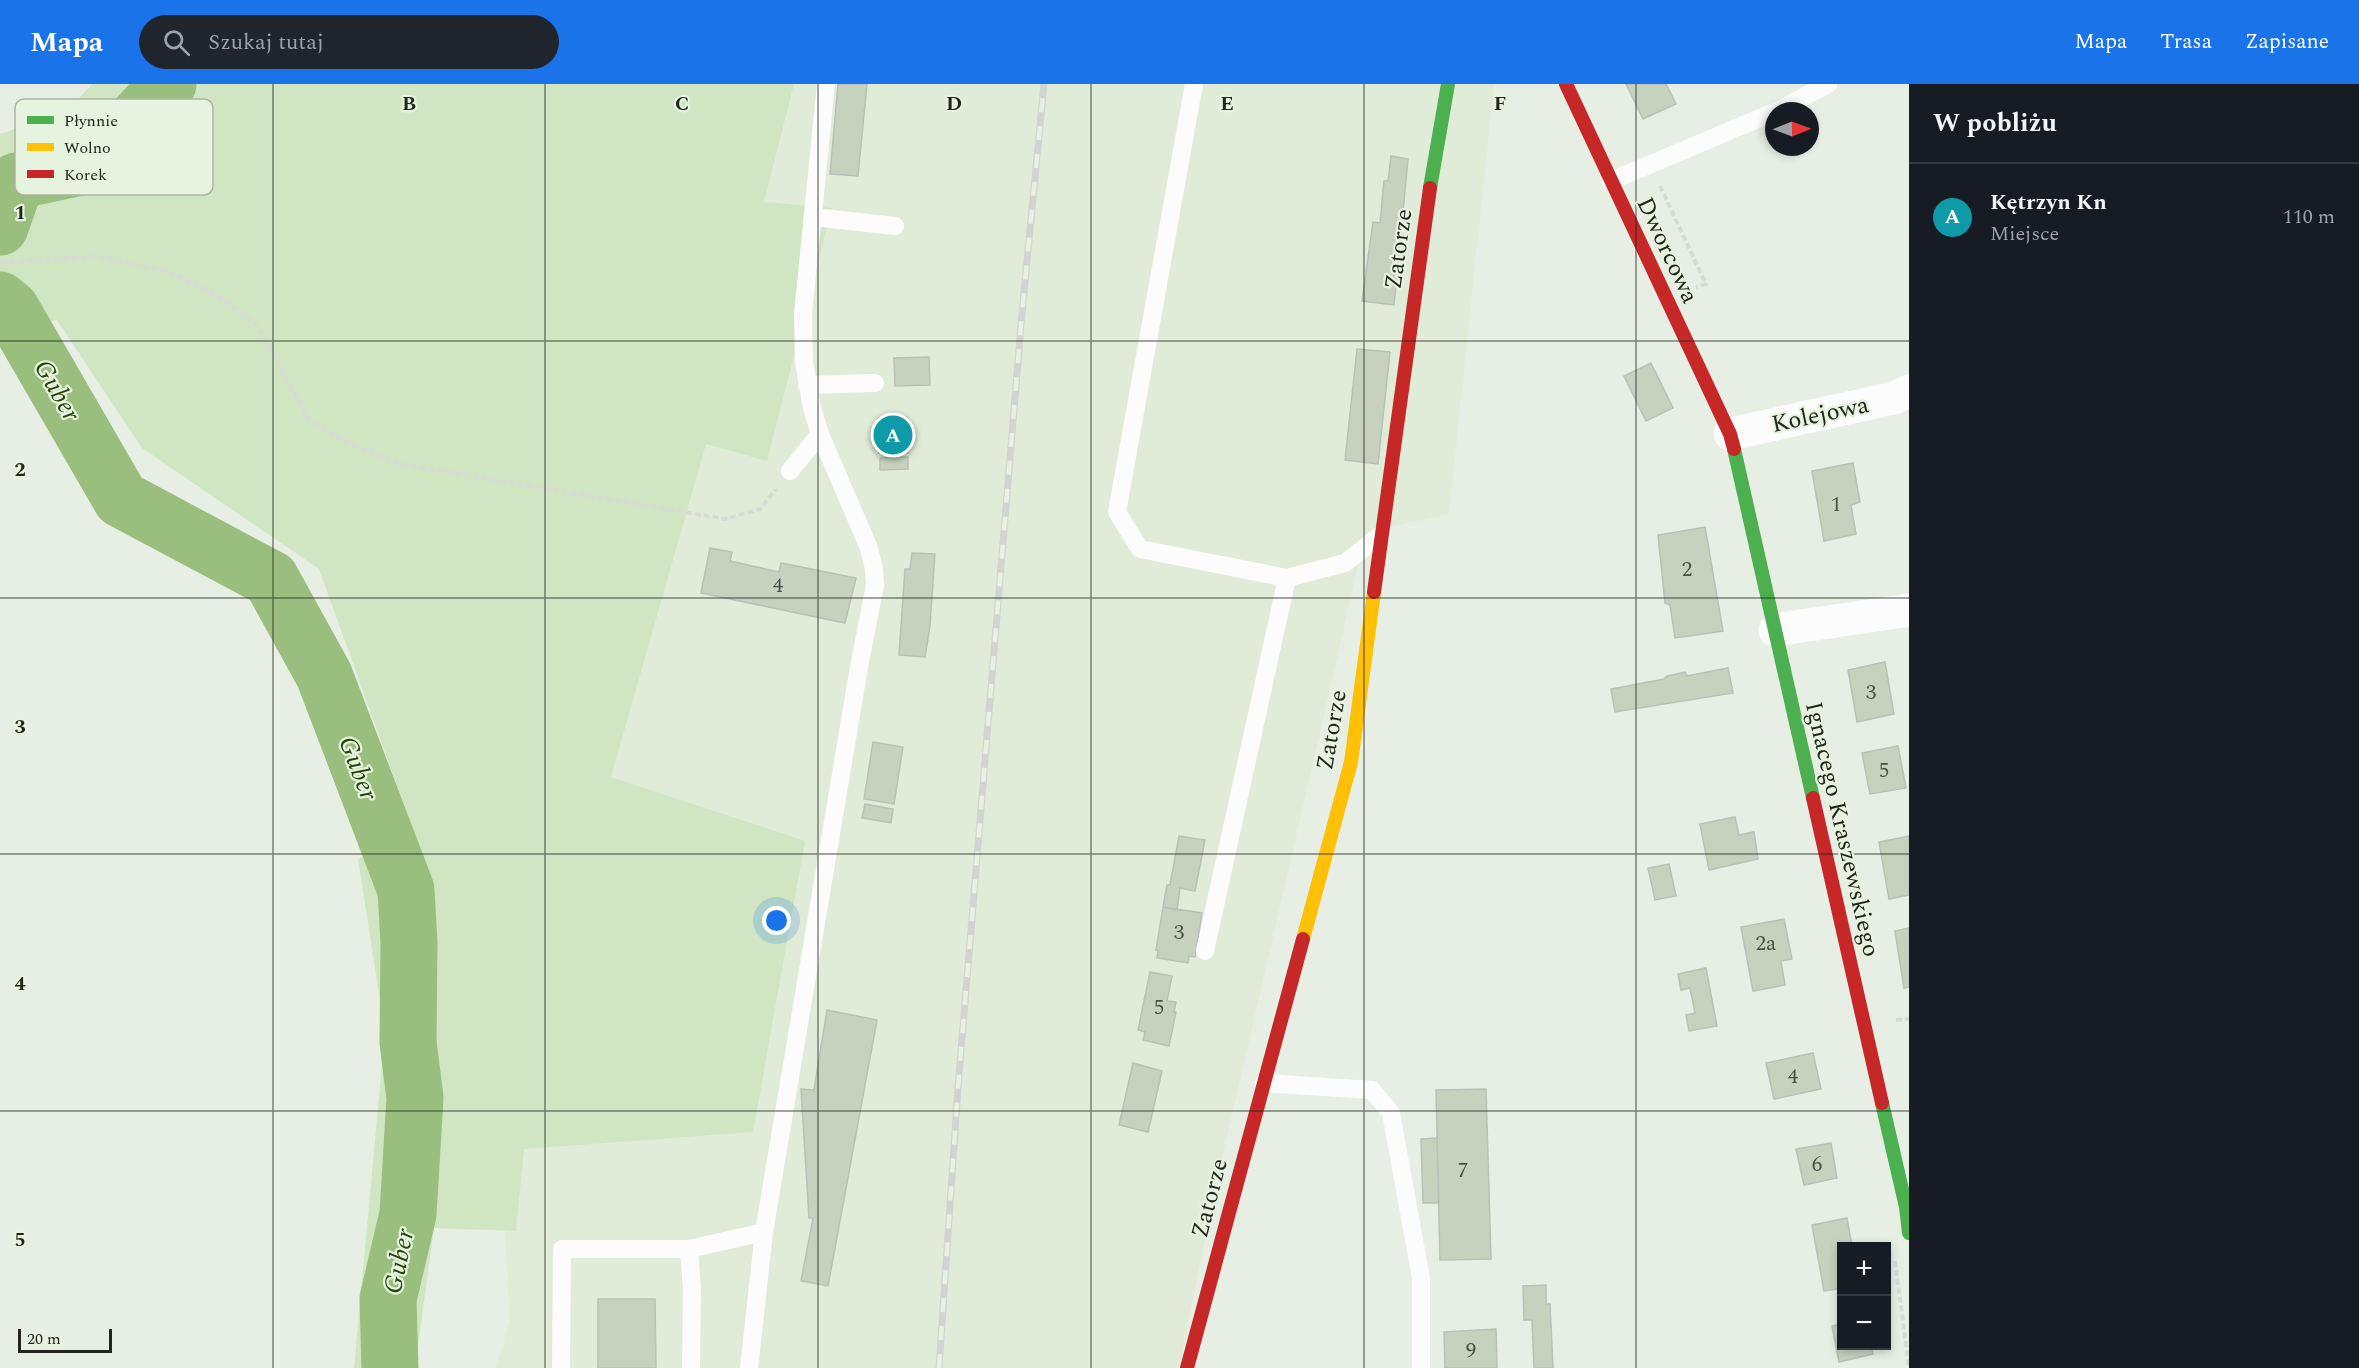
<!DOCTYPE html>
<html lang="pl">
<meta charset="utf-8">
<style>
:root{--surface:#171b24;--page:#20242c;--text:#f1f3f6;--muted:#9ea1a6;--line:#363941;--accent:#1a73e8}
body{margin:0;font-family:Spectral,serif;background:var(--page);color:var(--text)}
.controls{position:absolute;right:18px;bottom:18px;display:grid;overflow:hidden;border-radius:0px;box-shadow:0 3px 9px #0003}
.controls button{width:54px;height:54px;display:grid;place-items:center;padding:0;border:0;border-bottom:2px solid var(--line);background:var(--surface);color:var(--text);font:30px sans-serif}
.compass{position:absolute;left:1765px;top:18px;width:54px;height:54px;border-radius:50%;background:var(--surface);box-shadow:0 3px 9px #0003;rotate:89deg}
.scale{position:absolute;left:18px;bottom:15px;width:94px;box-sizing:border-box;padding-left:6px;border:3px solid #21251e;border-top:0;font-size:16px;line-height:21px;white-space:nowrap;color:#21251e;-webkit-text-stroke:4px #e6f3de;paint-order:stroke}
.you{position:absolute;left:777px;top:837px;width:21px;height:21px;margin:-15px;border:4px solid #fff;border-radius:50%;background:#1a73e8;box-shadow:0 0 0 9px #1a73e833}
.badge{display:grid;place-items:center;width:39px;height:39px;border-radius:50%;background:var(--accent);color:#fff;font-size:20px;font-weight:700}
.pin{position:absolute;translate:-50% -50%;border:3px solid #fff;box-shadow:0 2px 6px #0006}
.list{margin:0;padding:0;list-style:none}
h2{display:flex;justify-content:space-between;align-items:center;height:78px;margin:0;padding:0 24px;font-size:26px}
h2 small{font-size:20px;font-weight:400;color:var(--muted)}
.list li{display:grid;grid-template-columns:39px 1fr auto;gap:18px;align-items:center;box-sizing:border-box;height:108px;padding:0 24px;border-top:2px solid var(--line)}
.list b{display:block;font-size:22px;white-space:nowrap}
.list p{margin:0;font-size:20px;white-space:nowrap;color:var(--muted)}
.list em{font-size:20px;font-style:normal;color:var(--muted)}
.icon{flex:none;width:33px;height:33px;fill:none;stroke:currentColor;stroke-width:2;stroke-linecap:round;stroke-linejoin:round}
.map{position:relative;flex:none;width:1909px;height:1284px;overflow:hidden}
header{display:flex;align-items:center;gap:36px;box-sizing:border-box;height:84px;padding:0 30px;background:var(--accent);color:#fff}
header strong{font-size:28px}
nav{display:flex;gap:33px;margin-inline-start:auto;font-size:21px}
.search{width:420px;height:54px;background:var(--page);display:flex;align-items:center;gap:15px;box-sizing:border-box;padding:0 21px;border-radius:33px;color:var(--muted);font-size:22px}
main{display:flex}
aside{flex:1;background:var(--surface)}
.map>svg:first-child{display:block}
</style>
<header>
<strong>Mapa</strong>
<div class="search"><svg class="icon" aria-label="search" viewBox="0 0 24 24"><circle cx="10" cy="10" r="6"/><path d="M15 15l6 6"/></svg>Szukaj tutaj</div>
<nav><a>Mapa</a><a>Trasa</a><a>Zapisane</a></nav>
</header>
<main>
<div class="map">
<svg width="1909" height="1284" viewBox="0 0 1909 1284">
<rect width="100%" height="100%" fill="#e7eee3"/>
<path fill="#e0ecd8" d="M 739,0 L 1494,0 L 1449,430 L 1366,448 L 1215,1105 L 1179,1284 L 496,1284 L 510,1235 L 486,818 Z"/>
<path fill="#d0e6c3" d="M 92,0 L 794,0 L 764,118 L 832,124 L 767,377 L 706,360 L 611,693 L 805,757 L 753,1048 L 524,1065 L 516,1147 L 434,1144 L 415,1284 L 354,1284 L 385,948 L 358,775 L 414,749 L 319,485 L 142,364 L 57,236 L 0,244 L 0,50 L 67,27 Z"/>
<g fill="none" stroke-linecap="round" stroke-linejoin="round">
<path stroke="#99be7e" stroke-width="57" d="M 0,143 L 16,97 L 95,80 L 168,0
M 0,216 L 11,225 L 121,415 L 271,495 L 324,591 L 406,806 L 409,859 L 408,958 L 415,1014 L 408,1130 L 388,1215 L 390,1284"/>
</g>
<path fill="#c6d2bd" stroke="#bac0b7" stroke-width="1.5" d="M 838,0 L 867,0 L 858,92 L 830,90 Z
M 1626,0 L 1666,0 L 1676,20 L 1643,35 Z
M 1391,72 L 1408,75 L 1394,221 L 1362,217 L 1373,138 L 1380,139 L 1384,97 L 1388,97 Z
M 1357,265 L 1390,268 L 1378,380 L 1345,376 Z
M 929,273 L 930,301 L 895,302 L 894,274 Z
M 1651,279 L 1673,324 L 1646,337 L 1624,292 Z
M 907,333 L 908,369 L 879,369 L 878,334 Z
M 908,373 L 908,385 L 880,386 L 880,374 Z
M 1853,379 L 1860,418 L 1851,421 L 1856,450 L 1824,457 L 1812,387 Z
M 1705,443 L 1723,547 L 1675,554 L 1670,521 L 1665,519 L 1658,451 Z
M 710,464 L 732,468 L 730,477 L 779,488 L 781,479 L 856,494 L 845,539 L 701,509 Z
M 912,469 L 935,470 L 930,542 L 925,573 L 899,571 L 905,485 L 910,485 Z
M 1885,578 L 1894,630 L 1857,638 L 1848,586 Z
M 1728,584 L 1733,609 L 1615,628 L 1611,605 L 1664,595 L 1667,592 L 1685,588 L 1687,592 Z
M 873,658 L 903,663 L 894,720 L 864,715 Z
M 1898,662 L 1906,704 L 1870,710 L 1862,669 Z
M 865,720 L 893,725 L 891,739 L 862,734 Z
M 1735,733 L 1739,751 L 1754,748 L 1758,775 L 1709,786 L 1700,740 Z
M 1179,752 L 1205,756 L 1195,807 L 1180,804 L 1177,826 L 1163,823 L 1167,801 L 1170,801 Z
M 1909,752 L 1909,811 L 1889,815 L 1879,758 Z
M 1669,780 L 1676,812 L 1655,816 L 1648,784 Z
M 1163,823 L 1202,829 L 1195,873 L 1189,872 L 1188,879 L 1157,874 L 1158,867 L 1156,866 Z
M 1784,835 L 1792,875 L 1781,877 L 1785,901 L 1753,907 L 1741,843 Z
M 1909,844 L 1909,903 L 1904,904 L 1895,847 Z
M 1706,884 L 1717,942 L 1689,947 L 1686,931 L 1695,929 L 1690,904 L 1681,906 L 1678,890 Z
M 1150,888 L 1172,892 L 1167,917 L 1176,918 L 1174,928 L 1176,928 L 1169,962 L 1143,956 L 1145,948 L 1138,946 Z
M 827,926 L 877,936 L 828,1202 L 801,1197 L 813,1134 L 809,1134 L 801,1005 L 814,1006 Z
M 1813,969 L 1821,1005 L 1774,1015 L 1766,979 Z
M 1133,979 L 1162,987 L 1148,1048 L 1119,1041 Z
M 1486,1005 L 1491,1175 L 1440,1176 L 1436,1006 Z
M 1437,1054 L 1439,1119 L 1423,1119 L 1421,1055 Z
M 1831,1059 L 1837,1094 L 1804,1101 L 1796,1065 Z
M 1847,1134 L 1852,1162 L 1842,1162 L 1842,1204 L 1824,1207 L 1812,1141 Z
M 1546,1201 L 1546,1220 L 1550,1220 L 1553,1284 L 1534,1284 L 1532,1236 L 1524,1236 L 1523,1202 Z
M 598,1215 L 655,1215 L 656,1284 L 598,1284 Z
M 1842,1240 L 1842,1262 L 1871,1262 L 1873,1270 L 1839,1278 L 1832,1242 Z
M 1496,1245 L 1497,1284 L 1445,1284 L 1444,1248 Z"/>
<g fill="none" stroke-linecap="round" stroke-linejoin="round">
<path stroke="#d8dad6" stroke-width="4" stroke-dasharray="6 3" stroke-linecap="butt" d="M 1660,102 L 1706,200 L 1696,203
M 0,179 L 96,172 L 169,188 L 212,208 L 258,242 L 309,336 L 344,357 L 396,379 L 725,435 L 760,425 L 776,405
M 1896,936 L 1909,935
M 1895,1177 L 1909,1283"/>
<path stroke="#fbfcfb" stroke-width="18" d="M 1194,0 L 1117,428 L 1140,465 L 1287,494 L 1345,479 L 1382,450
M 1777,27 L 1828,0
M 1611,97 L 1774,28
M 814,133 L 895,142
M 807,301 L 875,299
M 790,387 L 820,350
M 1205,867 L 1287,494
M 1264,999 L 1372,1006 L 1391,1029 L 1421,1194 L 1421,1284
M 689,1165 L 692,1205 L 691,1284
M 561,1284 L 562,1165 L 689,1165 L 764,1148
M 749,1284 L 764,1148 L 859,583 L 875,501 L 874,485 L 869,464 L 820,350 L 812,324 L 804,278 L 803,230 L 826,0"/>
<path stroke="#fbfcfb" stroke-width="33" d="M 1730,350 L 1894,314 L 1909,307
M 1775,546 L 1909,526"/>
<path stroke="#4caf50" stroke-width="14" d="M 1430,104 L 1448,0
M 1734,365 L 1813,714
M 1882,1019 L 1906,1123 L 1909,1149"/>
<path stroke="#ffc107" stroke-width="14" d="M 1303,855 L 1351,678 L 1374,508"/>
<path stroke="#c62828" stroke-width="14" d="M 1566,0 L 1730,350 L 1734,365
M 1374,508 L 1430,104
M 1813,714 L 1882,1019
M 1187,1284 L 1303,855"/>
<g stroke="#d2d4d1" stroke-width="7">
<path id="rail" d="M 939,1284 L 958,1003 L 1022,229 L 1044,0"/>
</g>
<use href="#rail" stroke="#e6f3de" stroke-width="4.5" stroke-dasharray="14" stroke-linecap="butt"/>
</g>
<path fill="none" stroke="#21251e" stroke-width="1.5" stroke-opacity="0.55" d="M 273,0 L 273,1284M 545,0 L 545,1284M 818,0 L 818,1284M 1091,0 L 1091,1284M 1364,0 L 1364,1284M 1636,0 L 1636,1284M 0,257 L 1909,257M 0,514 L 1909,514M 0,770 L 1909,770M 0,1027 L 1909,1027"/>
<g text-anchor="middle" stroke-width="4.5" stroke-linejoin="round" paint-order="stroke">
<g font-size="21" fill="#4a5046">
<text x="1836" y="427">1</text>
<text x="1687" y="492">2</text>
<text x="778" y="508">4</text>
<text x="1871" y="615">3</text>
<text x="1884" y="693">5</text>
<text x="1179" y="855">3</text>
<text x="1766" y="866">2a</text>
<text x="1159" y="930">5</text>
<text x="1793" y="999">4</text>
<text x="1817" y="1087">6</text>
<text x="1463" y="1093">7</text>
<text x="1471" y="1273">9</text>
</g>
<g font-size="24" fill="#21251e" stroke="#e6f3de">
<text transform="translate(1398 165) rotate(-82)" y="8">Zatorze</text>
<text transform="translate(1668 166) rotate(65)" y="8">Dworcowa</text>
<text transform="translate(1820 330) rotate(-12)" y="8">Kolejowa</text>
<text transform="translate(1331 646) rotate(-80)" y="8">Zatorze</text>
<text transform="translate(1843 745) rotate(77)" y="8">Ignacego Kraszewskiego</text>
<text transform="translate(1209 1114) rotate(-75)" y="8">Zatorze</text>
</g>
<g font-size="26" font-style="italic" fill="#264606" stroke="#e6f3de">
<text transform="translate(58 306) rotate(60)" y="9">Guber</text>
<text transform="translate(359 684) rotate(69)" y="9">Guber</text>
<text transform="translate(398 1177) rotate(-78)" y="9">Guber</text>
</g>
</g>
<rect x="15" y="15" width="198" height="96" rx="9" fill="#e6f3de" stroke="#abb5a4" stroke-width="1.5"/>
<rect x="27" y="32" width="27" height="8" fill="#4caf50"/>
<rect x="27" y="59" width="27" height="8" fill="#ffc107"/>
<rect x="27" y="86" width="27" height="8" fill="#c62828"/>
<g font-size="16" fill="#21251e">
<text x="64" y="42">Płynnie</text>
<text x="64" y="69">Wolno</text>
<text x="64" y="96">Korek</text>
</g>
<g font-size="20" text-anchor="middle" font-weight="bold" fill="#21251e" stroke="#e6f3de" stroke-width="4.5" stroke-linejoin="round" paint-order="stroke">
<text x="409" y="26">B</text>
<text x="682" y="26">C</text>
<text x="954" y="26">D</text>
<text x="1227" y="26">E</text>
<text x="1500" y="26">F</text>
<text x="20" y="135">1</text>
<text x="20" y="392">2</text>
<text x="20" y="649">3</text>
<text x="20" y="906">4</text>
<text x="20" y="1162">5</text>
</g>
</svg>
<div class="controls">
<button>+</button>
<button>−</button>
</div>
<svg class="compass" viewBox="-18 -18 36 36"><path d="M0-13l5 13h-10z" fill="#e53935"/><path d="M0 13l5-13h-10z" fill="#9ea1a6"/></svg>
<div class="scale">20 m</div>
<div class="you"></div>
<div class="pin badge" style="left:893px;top:351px;background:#0f9aa8">A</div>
</div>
<aside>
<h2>W pobliżu<small></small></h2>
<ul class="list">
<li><span class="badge" style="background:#0f9aa8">A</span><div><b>Kętrzyn Kn</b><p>Miejsce</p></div><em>110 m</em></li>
</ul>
</aside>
</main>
